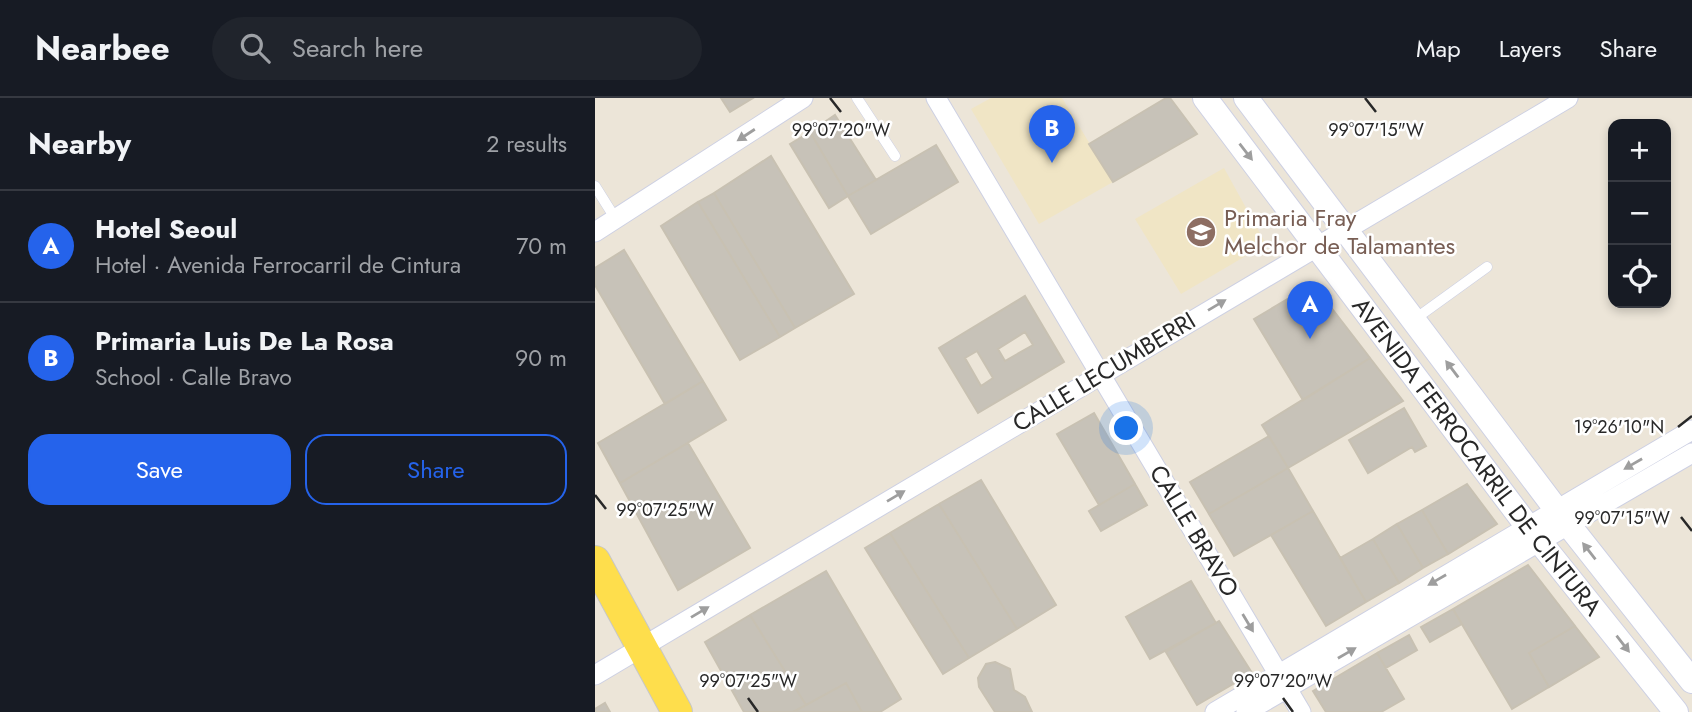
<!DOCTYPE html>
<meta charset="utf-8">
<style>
:root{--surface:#171b24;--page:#20242c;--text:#f1f3f6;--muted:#9ea1a6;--line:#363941;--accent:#2563eb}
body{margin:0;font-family:Jost,sans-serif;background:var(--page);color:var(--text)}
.controls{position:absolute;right:21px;top:21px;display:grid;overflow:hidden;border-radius:14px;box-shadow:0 4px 10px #0003}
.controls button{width:63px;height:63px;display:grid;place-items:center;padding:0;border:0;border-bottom:2px solid var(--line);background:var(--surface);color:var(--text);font:35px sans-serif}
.you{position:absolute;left:532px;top:331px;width:24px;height:24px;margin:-18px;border:5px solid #fff;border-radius:50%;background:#1a73e8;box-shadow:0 0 0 10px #1a73e833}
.badge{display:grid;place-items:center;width:46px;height:46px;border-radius:50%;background:var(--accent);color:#fff;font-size:23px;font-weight:700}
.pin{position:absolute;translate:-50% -58px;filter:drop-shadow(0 2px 4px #0008)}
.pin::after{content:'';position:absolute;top:37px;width:24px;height:21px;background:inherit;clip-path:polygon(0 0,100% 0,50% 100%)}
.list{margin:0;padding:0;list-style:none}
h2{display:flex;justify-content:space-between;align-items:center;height:91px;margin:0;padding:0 28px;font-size:30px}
h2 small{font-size:23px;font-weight:400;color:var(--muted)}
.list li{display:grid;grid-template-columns:46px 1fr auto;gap:21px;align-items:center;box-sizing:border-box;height:112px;padding:0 28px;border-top:2px solid var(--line)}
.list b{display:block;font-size:26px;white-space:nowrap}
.list p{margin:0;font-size:23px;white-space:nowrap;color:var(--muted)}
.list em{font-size:23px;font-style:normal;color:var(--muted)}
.actions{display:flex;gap:14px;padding:21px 28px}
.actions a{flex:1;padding:16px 0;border:2px solid var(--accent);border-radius:21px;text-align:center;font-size:24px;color:var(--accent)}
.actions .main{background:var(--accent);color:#fff}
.icon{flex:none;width:38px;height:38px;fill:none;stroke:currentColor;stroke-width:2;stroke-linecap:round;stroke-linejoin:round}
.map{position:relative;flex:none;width:1097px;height:614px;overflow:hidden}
header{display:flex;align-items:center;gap:42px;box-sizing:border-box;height:98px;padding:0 35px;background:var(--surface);border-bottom:2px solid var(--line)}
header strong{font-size:33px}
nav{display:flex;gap:38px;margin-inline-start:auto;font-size:24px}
.search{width:490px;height:63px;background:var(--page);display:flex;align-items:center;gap:18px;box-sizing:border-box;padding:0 24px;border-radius:38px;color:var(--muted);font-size:26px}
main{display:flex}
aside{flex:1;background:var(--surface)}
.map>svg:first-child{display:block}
</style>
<header>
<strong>Nearbee</strong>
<div class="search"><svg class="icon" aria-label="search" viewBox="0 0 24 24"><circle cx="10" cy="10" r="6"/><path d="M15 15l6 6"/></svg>Search here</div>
<nav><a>Map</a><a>Layers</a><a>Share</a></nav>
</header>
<main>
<aside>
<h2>Nearby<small>2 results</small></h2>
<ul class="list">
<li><span class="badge">A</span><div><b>Hotel Seoul</b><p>Hotel · Avenida Ferrocarril de Cintura</p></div><em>70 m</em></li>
<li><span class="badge">B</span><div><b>Primaria Luis De La Rosa</b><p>School · Calle Bravo</p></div><em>90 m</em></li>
</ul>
<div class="actions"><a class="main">Save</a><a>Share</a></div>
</aside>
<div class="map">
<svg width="1097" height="614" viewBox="0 0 1097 614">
<rect width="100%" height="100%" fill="#ece5d8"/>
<path fill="#f0e5c5" d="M 396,0 L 467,0 L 518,84 L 444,126 L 376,11 Z
M 629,70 L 671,146 L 586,196 L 540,121 Z"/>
<path fill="#c7c2b8" stroke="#c8c1b2" stroke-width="2" fill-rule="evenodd" d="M 126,0 L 158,0 L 135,14 Z
M 571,0 L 575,0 L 602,36 L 518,84 L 494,46 Z
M 240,17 L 281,82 L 253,98 L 215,34 Z
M 215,34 L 253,98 L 234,110 L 195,46 Z
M 341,47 L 363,84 L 276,136 L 253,98 Z
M 176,58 L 259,196 L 200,230 L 119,95 Z
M 119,95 L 200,230 L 185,239 L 103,104 Z
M 103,104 L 185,239 L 145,262 L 66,128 Z
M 29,152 L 108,283 L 70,306 L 0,187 L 0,170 Z
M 430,198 L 469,264 L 383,315 L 344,250 ZM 430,234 L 438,247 L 410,263 L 403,251 ZM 382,253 L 398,280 L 386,288 L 370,260 Z
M 696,199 L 731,203 L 775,260 L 708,302 L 659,221 Z
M 775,260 L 808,303 L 693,370 L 667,327 Z
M 108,283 L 131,322 L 25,385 L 3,345 Z
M 809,310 L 831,348 L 820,354 L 817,349 L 773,375 L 754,342 Z
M 499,315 L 540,386 L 504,407 L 462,336 Z
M 674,338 L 693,370 L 614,416 L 595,384 Z
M 93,345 L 155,450 L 83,492 L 25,385 Z
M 693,370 L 718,413 L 639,458 L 614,416 Z
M 386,382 L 461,507 L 422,531 L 344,406 Z
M 540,386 L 552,407 L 506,433 L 494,413 Z
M 872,386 L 902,426 L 853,456 L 827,412 Z
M 344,406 L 422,531 L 374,560 L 295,435 Z
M 827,412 L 853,456 L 828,470 L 802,426 Z
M 718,413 L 771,504 L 731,528 L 676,437 Z
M 802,426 L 828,470 L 804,485 L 778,441 Z
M 295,435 L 374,560 L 348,576 L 270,450 Z
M 778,441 L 804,485 L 771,504 L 745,460 Z
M 933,467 L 980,528 L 934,555 L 954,589 L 917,611 L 858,511 Z
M 231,473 L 306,601 L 285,614 L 267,614 L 251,585 L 211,607 L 155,517 Z
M 596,483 L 621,525 L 555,561 L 531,519 Z
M 858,511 L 867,526 L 835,544 L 826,529 Z
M 155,517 L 211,607 L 198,614 L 149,614 L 110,544 Z
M 624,523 L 657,575 L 602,607 L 571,554 Z
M 980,528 L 1004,559 L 954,589 L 934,555 Z
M 814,537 L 822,552 L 791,570 L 782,555 Z
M 782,555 L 809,601 L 786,614 L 731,614 L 718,593 Z
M 400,564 L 415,571 L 419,592 L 430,599 L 437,614 L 400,614 L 384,589 L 383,580 L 391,566 Z
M 251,585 L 267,614 L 198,614 L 211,607 Z
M 10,605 L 15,614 L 0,614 L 0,611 Z"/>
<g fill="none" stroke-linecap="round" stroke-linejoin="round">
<g stroke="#cdd0e3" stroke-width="11">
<path id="service" d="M 262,0 L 300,58
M 0,88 L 20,120
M 820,221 L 892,169"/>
</g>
<g stroke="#cdd0e3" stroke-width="21">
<path id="minor" d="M 341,0 L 706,614
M 0,134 L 208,0
M 0,577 L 973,0
M 620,614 L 1097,332
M 651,614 L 1097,355"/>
</g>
<g stroke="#cdd0e3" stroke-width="26">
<g id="tertiary">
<path id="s1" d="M 610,0 L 933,429 L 1081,614"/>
<path d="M 651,0 L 961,411 L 1097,583"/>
</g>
</g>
<g stroke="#c7c7c7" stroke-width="32">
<path id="primary" d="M 0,463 L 82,614"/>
</g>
<use href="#service" stroke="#fff" stroke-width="10"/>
<use href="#minor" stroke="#fff" stroke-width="19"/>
<use href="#tertiary" stroke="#fff" stroke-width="24"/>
<use href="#primary" stroke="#fede4c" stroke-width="30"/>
</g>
<defs><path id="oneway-solid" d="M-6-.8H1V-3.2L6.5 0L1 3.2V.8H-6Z" transform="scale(1.75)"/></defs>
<g fill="#9e9e9e">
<use href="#oneway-solid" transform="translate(151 37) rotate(147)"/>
<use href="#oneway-solid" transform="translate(651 54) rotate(52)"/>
<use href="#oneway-solid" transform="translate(622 207) rotate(-31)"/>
<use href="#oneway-solid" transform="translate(857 271) rotate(-127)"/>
<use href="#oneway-solid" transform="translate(1038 366) rotate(150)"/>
<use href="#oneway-solid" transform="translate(301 398) rotate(-31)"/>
<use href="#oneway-solid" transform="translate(994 453) rotate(-128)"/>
<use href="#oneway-solid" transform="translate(842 482) rotate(150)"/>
<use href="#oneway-solid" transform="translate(105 514) rotate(-31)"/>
<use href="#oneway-solid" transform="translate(653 525) rotate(59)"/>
<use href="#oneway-solid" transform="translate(1028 546) rotate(52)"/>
<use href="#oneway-solid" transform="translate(752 555) rotate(-30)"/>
</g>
<path fill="none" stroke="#282828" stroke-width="2.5" d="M 235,0 L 246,14M 770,0 L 781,14M 1083,329 L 1097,318M 0,397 L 11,411M 1086,419 L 1097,433M 153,600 L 163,614M 688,600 L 698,614"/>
<defs>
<g id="school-disc" transform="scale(1.575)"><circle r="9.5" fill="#8d6e63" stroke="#fff"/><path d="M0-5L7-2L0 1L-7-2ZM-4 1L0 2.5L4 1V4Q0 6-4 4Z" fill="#fff"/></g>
</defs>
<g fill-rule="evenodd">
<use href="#school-disc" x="606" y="134"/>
</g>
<g text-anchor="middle" stroke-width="5" stroke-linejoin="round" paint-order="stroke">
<g font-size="24" fill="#785e54" stroke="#fff" text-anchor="start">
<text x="629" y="128">Primaria Fray<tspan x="629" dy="28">Melchor de Talamantes</tspan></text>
</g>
<g font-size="24" fill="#282828" stroke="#fff">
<text transform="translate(509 274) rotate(-31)" y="8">CALLE LECUMBERRI</text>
<text dy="8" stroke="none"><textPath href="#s1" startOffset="450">AVENIDA FERROCARRIL DE CINTURA</textPath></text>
<text transform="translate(599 433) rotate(59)" y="8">CALLE BRAVO</text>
</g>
</g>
<g font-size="18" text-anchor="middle" fill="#282828" stroke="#fff" stroke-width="5" stroke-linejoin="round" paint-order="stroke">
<text x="246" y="38">99°07'20"W</text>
<text x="781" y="38">99°07'15"W</text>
<text x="1024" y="335">19°26'10"N</text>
<text x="70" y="418">99°07'25"W</text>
<text x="1027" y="426">99°07'15"W</text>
<text x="153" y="589">99°07'25"W</text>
<text x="688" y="589">99°07'20"W</text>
</g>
</svg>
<div class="controls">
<button>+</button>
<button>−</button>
<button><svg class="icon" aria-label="locate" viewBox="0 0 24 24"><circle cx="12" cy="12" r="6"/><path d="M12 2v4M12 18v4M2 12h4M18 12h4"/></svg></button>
</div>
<div class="you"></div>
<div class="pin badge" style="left:715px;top:241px">A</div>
<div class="pin badge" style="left:457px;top:65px">B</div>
</div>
</main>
